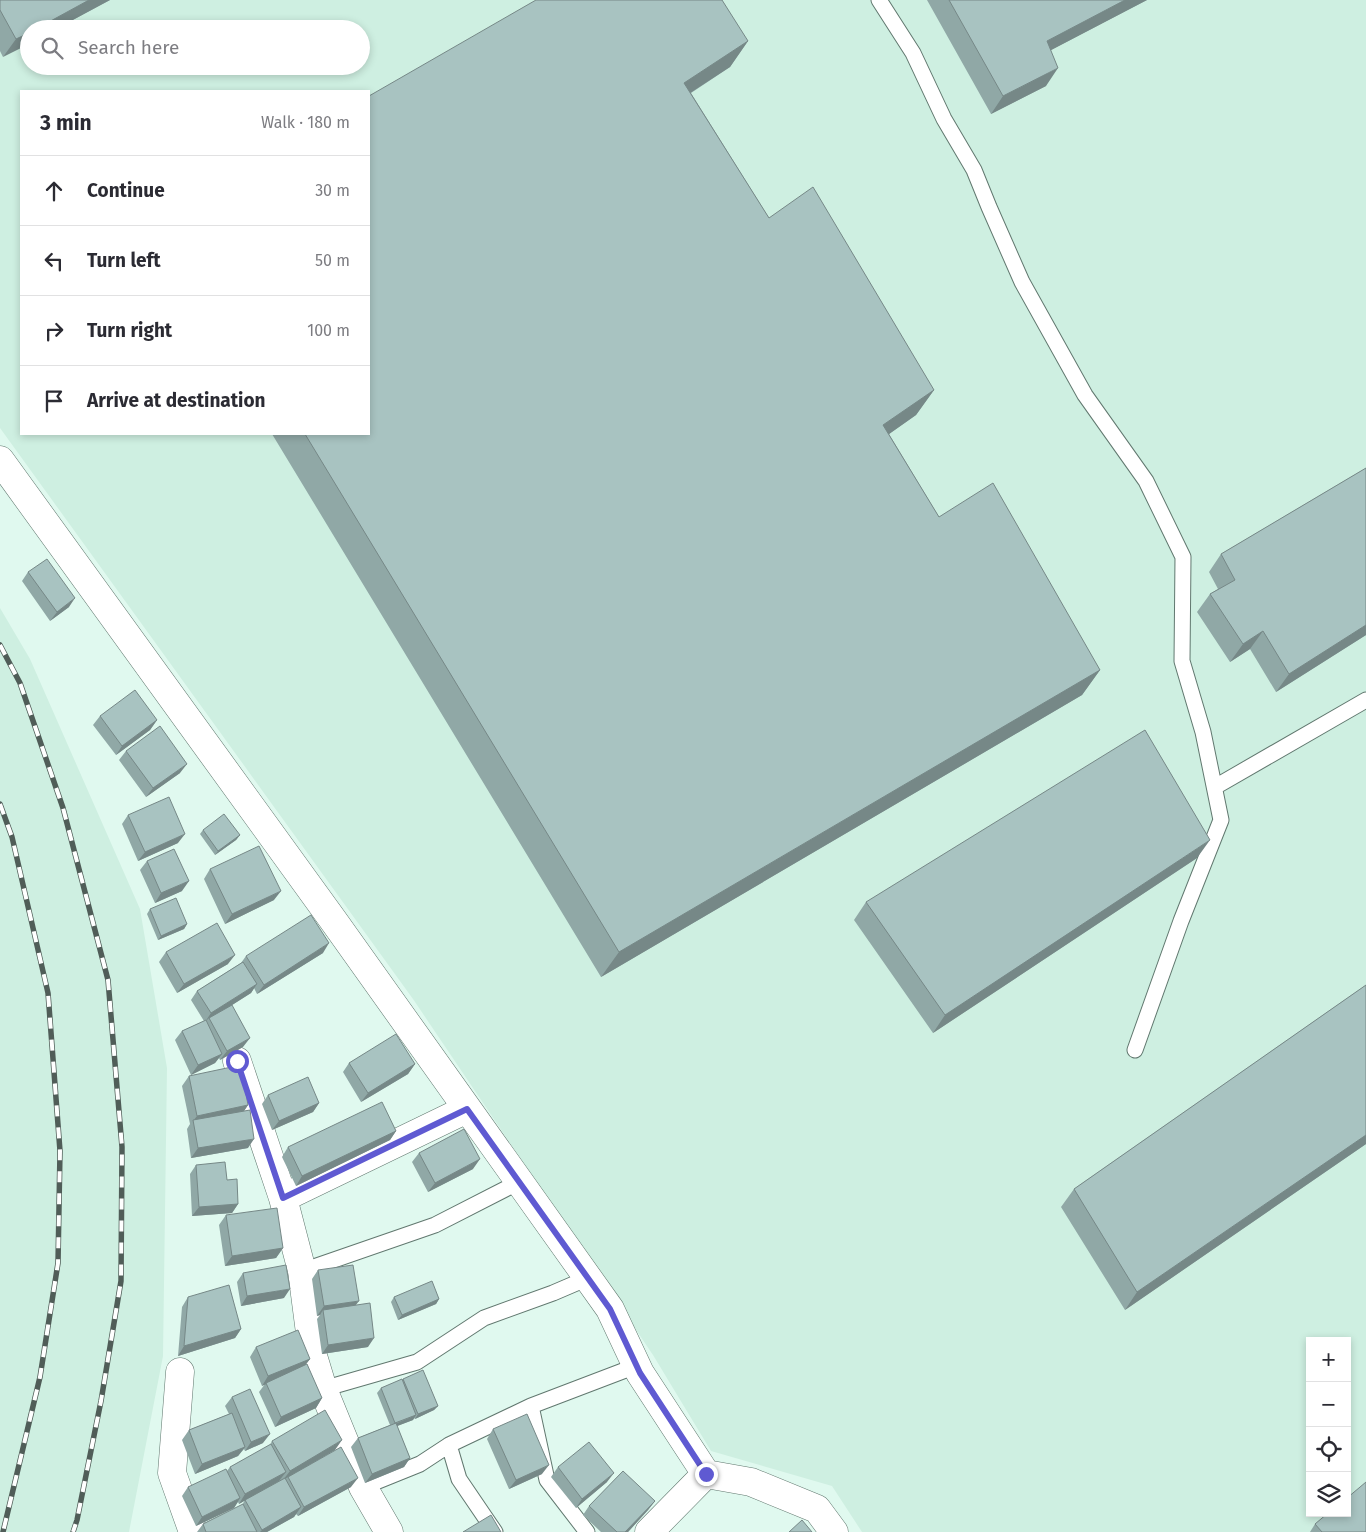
<!DOCTYPE html>
<meta charset="utf-8">
<style>
:root{--surface:#fff;--page:#f7f7f7;--text:#2b2b33;--muted:#7c7c81;--line:#e1e1e2}
body{margin:0;font-family:"Fira Sans",sans-serif;background:var(--page);color:var(--text)}
.controls{position:absolute;right:15px;bottom:15px;display:grid;overflow:hidden;border-radius:0px;box-shadow:0 2px 8px #0003}
.controls button{width:45px;height:45px;display:grid;place-items:center;padding:0;border:0;border-bottom:1px solid var(--line);background:var(--surface);color:var(--text);font:25px sans-serif}
.stop{position:absolute;width:15px;height:15px;margin:-11px;border:4px solid #5f5ad2;border-radius:50%;background:#fff}
.stop.end{background:#5f5ad2;border-color:#fff;box-shadow:0 1px 5px #0008}
.list{margin:0;padding:0;list-style:none}
h2{display:flex;justify-content:space-between;align-items:center;height:65px;margin:0;padding:0 20px;font-size:21px}
h2 small{font-size:16px;font-weight:400;color:var(--muted)}
.list li{display:grid;grid-template-columns:32px 1fr auto;gap:15px;align-items:center;box-sizing:border-box;height:70px;padding:0 20px;border-top:1px solid var(--line)}
.list b{display:block;font-size:19px;white-space:nowrap}
.list em{font-size:16px;font-style:normal;color:var(--muted)}
.icon{flex:none;width:28px;height:28px;fill:none;stroke:currentColor;stroke-width:2;stroke-linecap:round;stroke-linejoin:round}
.map{position:relative;flex:none;width:1366px;height:1532px;overflow:hidden}
.search{position:absolute;background:var(--surface);box-shadow:0 2px 8px #0003;left:20px;top:20px;width:350px;height:55px;display:flex;align-items:center;gap:12px;box-sizing:border-box;padding:0 18px;border-radius:28px;color:var(--muted);font-size:19px}
.panel{position:absolute;background:var(--surface);box-shadow:0 2px 8px #0003;left:20px;top:90px;width:350px;height:345px;border-radius:0px}
.map>svg:first-child{display:block}
</style>
<div class="map">
<svg width="1366" height="1532" viewBox="0 0 1366 1532">
<rect width="100%" height="100%" fill="#e0f9ef"/>
<path fill="#ceefe1" fill-rule="evenodd" d="M 0,0 L 1366,0 L 1366,1532 L 862,1532 L 832,1486 L 711,1451 L 653,1355 L 413,999 L 0,428 ZM 29,29 L 361,29 L 361,66 L 29,66 ZM 21,91 L 369,91 L 369,434 L 21,434 ZM 1310,1341 L 1347,1341 L 1347,1513 L 1310,1513 Z
M 0,608 L 30,659 L 140,909 L 167,1068 L 163,1356 L 129,1532 L 0,1532 Z"/>
<g fill="none" stroke-linecap="round" stroke-linejoin="round">
<g stroke="#61786f" stroke-width="17">
<path id="lane" d="M 879,0 L 913,53 L 944,119 L 974,170 L 989,207 L 1022,282 L 1085,395 L 1146,481 L 1183,557 L 1182,661 L 1203,732 L 1221,820 L 1181,921 L 1135,1050
M 1215,787 L 1366,700
M 302,1271 L 435,1225 L 519,1182
M 323,1389 L 417,1362 L 484,1318 L 553,1293 L 588,1278
M 531,1406 L 547,1480 L 587,1532
M 449,1445 L 459,1479 L 495,1532
M 363,1487 L 420,1464 L 449,1445 L 531,1406 L 636,1366"/>
</g>
<g stroke="#61786f" stroke-width="29">
<path id="street" d="M 0,460 L 333,920 L 610,1309 L 640,1373 L 706,1474 L 751,1482 L 817,1509 L 834,1532
M 237,1061 L 283,1198
M 180,1372 L 172,1473 L 193,1532
M 389,1532 L 363,1487 L 323,1389 L 313,1356 L 302,1271 L 283,1198 L 467,1109
M 649,1532 L 706,1474"/>
</g>
<use href="#lane" stroke="#fff" stroke-width="15"/>
<use href="#street" stroke="#fff" stroke-width="28"/>
<g stroke="#505d58" stroke-width="5.5">
<path id="rail" d="M 0,645 L 20,683 L 63,808 L 108,980 L 122,1147 L 121,1281 L 101,1401 L 77,1520 L 73,1532
M 0,804 L 12,837 L 48,993 L 60,1151 L 58,1263 L 40,1377 L 3,1532"/>
</g>
<use href="#rail" stroke="#fff" stroke-width="4" stroke-dasharray="11" stroke-linecap="butt"/>
</g>
<path fill="#90a8a6" d="M 0,0 L 110,0 L 56,29 L 29,29 L 3,57 L 0,51 Z
M 927,0 L 1147,0 L 1051,50 L 1046,86 L 991,114 Z
M 748,41 L 730,67 L 691,93 L 769,218 L 934,390 L 916,415 L 889,434 L 939,517 L 1100,670 L 1082,695 L 601,977 L 272,434 L 369,434 L 369,96 Z
M 1366,468 L 1366,635 L 1276,692 L 1250,649 L 1230,662 L 1197,612 L 1210,594 L 1218,589 L 1209,572 L 1221,554 Z
M 28,572 L 69,607 L 50,621 L 22,581 Z
M 100,716 L 157,720 L 150,730 L 116,755 L 93,725 Z
M 126,751 L 180,773 L 146,797 L 119,760 Z
M 128,815 L 178,843 L 138,861 L 122,824 Z
M 203,830 L 240,835 L 236,840 L 215,855 L 200,834 Z
M 1197,858 L 933,1033 L 854,920 L 866,902 Z
M 147,861 L 182,891 L 155,903 L 140,870 Z
M 210,869 L 274,900 L 225,924 L 204,879 Z
M 150,909 L 187,924 L 184,929 L 158,940 L 147,914 Z
M 166,952 L 228,964 L 177,993 L 159,962 Z
M 323,953 L 257,994 L 254,988 L 251,993 L 221,1012 L 243,1047 L 220,1060 L 219,1058 L 215,1063 L 191,1075 L 175,1040 L 182,1031 L 204,1021 L 191,1000 L 197,991 L 241,963 L 246,956 Z
M 1366,985 L 1366,1144 L 1125,1310 L 1061,1207 L 1074,1189 Z
M 349,1063 L 415,1064 L 408,1074 L 361,1102 L 343,1072 Z
M 189,1076 L 248,1105 L 244,1111 L 248,1148 L 191,1158 L 187,1129 L 190,1124 L 182,1086 Z
M 268,1095 L 319,1103 L 313,1112 L 272,1130 L 262,1104 Z
M 396,1131 L 390,1140 L 296,1186 L 282,1157 L 288,1147 Z
M 419,1153 L 473,1169 L 428,1192 L 412,1162 Z
M 196,1165 L 238,1204 L 232,1213 L 192,1216 L 190,1174 Z
M 226,1215 L 283,1248 L 276,1258 L 225,1266 L 219,1225 Z
M 318,1270 L 356,1305 L 368,1347 L 322,1354 L 317,1319 L 320,1315 L 317,1316 L 312,1279 Z
M 243,1273 L 284,1298 L 241,1306 L 237,1282 Z
M 188,1297 L 241,1329 L 235,1338 L 178,1356 L 182,1307 Z
M 394,1297 L 439,1299 L 436,1304 L 398,1320 L 391,1302 Z
M 256,1347 L 310,1359 L 306,1364 L 322,1398 L 316,1408 L 275,1427 L 259,1392 L 265,1384 L 262,1386 L 250,1357 Z
M 403,1379 L 438,1406 L 434,1410 L 415,1419 L 414,1418 L 413,1420 L 397,1426 L 410,1458 L 404,1467 L 365,1483 L 351,1447 L 358,1438 L 390,1425 L 377,1393 L 381,1388 L 402,1380 Z
M 232,1397 L 263,1443 L 245,1451 L 244,1449 L 238,1456 L 195,1474 L 182,1440 L 189,1430 L 229,1414 L 225,1406 Z
M 493,1429 L 542,1474 L 509,1489 L 487,1439 Z
M 272,1441 L 335,1450 L 305,1468 L 351,1487 L 298,1516 L 296,1514 L 294,1517 L 267,1532 L 197,1532 L 203,1524 L 242,1505 L 245,1500 L 252,1496 L 239,1504 L 238,1502 L 234,1508 L 196,1526 L 182,1496 L 188,1487 L 227,1471 L 230,1467 L 270,1445 Z
M 558,1467 L 607,1482 L 576,1508 L 551,1477 Z
M 655,1501 L 648,1510 L 628,1532 L 601,1532 L 583,1515 L 589,1506 Z
M 1315,1524 L 1366,1532 L 1310,1532 Z"/>
<path fill="#768887" d="M 89,0 L 110,0 L 56,29 L 36,29 Z
M 1125,0 L 1147,0 L 1034,59 L 1047,41 Z
M 29,33 L 29,44 L 3,57 L 16,39 Z
M 748,41 L 730,67 L 667,108 L 684,83 Z
M 1058,68 L 1046,86 L 991,114 L 1003,96 Z
M 934,390 L 916,415 L 865,451 L 883,425 Z
M 75,598 L 69,607 L 50,621 L 57,612 Z
M 1366,625 L 1366,635 L 1276,692 L 1289,674 Z
M 1263,631 L 1250,649 L 1230,662 L 1243,644 Z
M 1100,670 L 1082,695 L 601,977 L 619,952 Z
M 157,720 L 150,730 L 116,755 L 122,746 Z
M 187,764 L 180,773 L 146,797 L 153,788 Z
M 185,834 L 178,843 L 138,861 L 145,852 Z
M 240,835 L 236,840 L 215,855 L 218,851 Z
M 1210,840 L 1197,858 L 933,1033 L 945,1015 Z
M 189,881 L 182,891 L 155,903 L 161,893 Z
M 281,891 L 274,900 L 225,924 L 232,914 Z
M 187,924 L 184,929 L 158,940 L 161,936 Z
M 329,943 L 323,953 L 257,994 L 264,985 Z
M 235,955 L 228,964 L 177,993 L 184,984 Z
M 257,984 L 251,993 L 210,1019 L 209,1018 L 205,1022 L 211,1013 Z
M 250,1038 L 243,1047 L 220,1060 L 227,1051 Z
M 222,1054 L 215,1063 L 191,1075 L 198,1065 Z
M 415,1064 L 408,1074 L 361,1102 L 368,1093 Z
M 319,1103 L 313,1112 L 272,1130 L 279,1121 Z
M 248,1105 L 242,1114 L 193,1121 L 197,1116 Z
M 396,1131 L 390,1140 L 296,1186 L 302,1176 Z
M 1366,1135 L 1366,1144 L 1125,1310 L 1137,1292 Z
M 254,1139 L 248,1148 L 191,1158 L 198,1148 Z
M 480,1159 L 473,1169 L 428,1192 L 435,1183 Z
M 238,1204 L 232,1213 L 192,1216 L 199,1207 Z
M 283,1248 L 276,1258 L 225,1266 L 232,1256 Z
M 290,1289 L 284,1298 L 241,1306 L 247,1296 Z
M 439,1299 L 436,1304 L 398,1320 L 402,1315 Z
M 359,1301 L 352,1310 L 323,1310 L 320,1315 L 317,1316 L 324,1306 Z
M 241,1329 L 235,1338 L 178,1356 L 184,1346 Z
M 374,1338 L 368,1347 L 322,1354 L 328,1345 Z
M 310,1359 L 303,1368 L 262,1386 L 268,1376 Z
M 322,1398 L 316,1408 L 275,1427 L 281,1417 Z
M 438,1406 L 434,1410 L 415,1419 L 418,1414 Z
M 416,1415 L 413,1420 L 392,1428 L 395,1424 Z
M 270,1434 L 263,1443 L 245,1451 L 251,1442 Z
M 342,1440 L 335,1450 L 283,1480 L 290,1471 Z
M 245,1447 L 238,1456 L 195,1474 L 202,1464 Z
M 410,1458 L 404,1467 L 365,1483 L 372,1474 Z
M 549,1465 L 542,1474 L 509,1489 L 516,1480 Z
M 286,1472 L 279,1481 L 239,1504 L 245,1494 Z
M 614,1473 L 607,1482 L 576,1508 L 582,1499 Z
M 358,1478 L 351,1487 L 298,1516 L 304,1507 Z
M 240,1498 L 234,1508 L 196,1526 L 202,1517 Z
M 655,1501 L 648,1510 L 628,1532 L 625,1532 Z
M 301,1507 L 294,1517 L 267,1532 L 260,1532 L 262,1530 Z"/>
<path fill="#a8c3c1" stroke="#768887" d="M 0,0 L 89,0 L 36,29 L 29,29 L 29,33 L 16,39 L 0,10 Z
M 536,0 L 722,0 L 748,41 L 684,83 L 769,218 L 813,187 L 934,390 L 883,425 L 939,517 L 993,483 L 1100,670 L 619,952 L 305,434 L 369,434 L 369,96 Z
M 949,0 L 1125,0 L 1047,41 L 1058,68 L 1003,96 Z
M 1366,468 L 1366,625 L 1289,674 L 1263,631 L 1243,644 L 1210,594 L 1235,580 L 1221,554 Z
M 47,559 L 75,598 L 57,612 L 28,572 Z
M 135,690 L 157,720 L 122,746 L 100,716 Z
M 160,726 L 187,764 L 153,788 L 126,751 Z
M 1145,730 L 1210,840 L 945,1015 L 866,902 Z
M 169,797 L 185,834 L 145,852 L 128,815 Z
M 224,814 L 240,835 L 218,851 L 203,830 Z
M 259,846 L 281,891 L 232,914 L 210,869 Z
M 174,849 L 189,881 L 161,893 L 147,861 Z
M 176,898 L 187,924 L 161,936 L 150,909 Z
M 311,915 L 329,943 L 264,985 L 246,956 Z
M 217,923 L 235,955 L 184,984 L 166,952 Z
M 243,962 L 257,984 L 211,1013 L 197,991 Z
M 1366,985 L 1366,1135 L 1137,1292 L 1074,1189 Z
M 232,1005 L 250,1038 L 227,1051 L 209,1018 Z
M 206,1020 L 222,1054 L 198,1065 L 182,1031 Z
M 396,1034 L 415,1064 L 368,1093 L 349,1063 Z
M 241,1065 L 248,1105 L 197,1116 L 189,1076 Z
M 308,1077 L 319,1103 L 279,1121 L 268,1095 Z
M 382,1102 L 396,1131 L 302,1176 L 288,1147 Z
M 250,1110 L 254,1139 L 198,1148 L 193,1120 Z
M 464,1129 L 480,1159 L 435,1183 L 419,1153 Z
M 225,1162 L 227,1180 L 237,1179 L 238,1204 L 199,1207 L 196,1165 Z
M 277,1208 L 283,1248 L 232,1256 L 226,1215 Z
M 286,1265 L 290,1289 L 247,1296 L 243,1273 Z
M 353,1265 L 359,1301 L 324,1306 L 318,1270 Z
M 432,1281 L 439,1299 L 402,1315 L 394,1297 Z
M 229,1285 L 241,1329 L 184,1346 L 188,1297 Z
M 370,1303 L 374,1338 L 328,1345 L 323,1310 Z
M 298,1330 L 310,1359 L 268,1376 L 256,1347 Z
M 307,1364 L 322,1398 L 281,1417 L 266,1383 Z
M 423,1370 L 438,1406 L 418,1414 L 403,1379 Z
M 402,1379 L 416,1415 L 395,1423 L 381,1388 Z
M 250,1389 L 270,1434 L 251,1442 L 232,1397 Z
M 325,1410 L 342,1440 L 290,1471 L 272,1441 Z
M 232,1413 L 245,1447 L 202,1464 L 189,1430 Z
M 527,1414 L 549,1465 L 516,1480 L 493,1429 Z
M 396,1423 L 410,1458 L 372,1474 L 358,1438 Z
M 589,1442 L 614,1473 L 582,1499 L 558,1467 Z
M 271,1444 L 286,1472 L 245,1494 L 230,1467 Z
M 341,1447 L 358,1478 L 304,1507 L 288,1477 Z
M 226,1469 L 240,1498 L 202,1517 L 188,1487 Z
M 623,1471 L 655,1501 L 625,1532 L 617,1532 L 589,1506 Z
M 285,1478 L 301,1507 L 262,1530 L 245,1500 Z
M 1366,1482 L 1366,1532 L 1322,1532 L 1315,1524 L 1328,1513 L 1347,1513 L 1347,1498 Z
M 243,1504 L 257,1532 L 206,1532 L 203,1524 Z
M 491,1515 L 501,1532 L 463,1532 Z
M 802,1520 L 812,1532 L 789,1532 Z"/>
<g fill="none" stroke-linecap="round" stroke-linejoin="round">
<path stroke="#5f5ad2" stroke-width="6" d="M 237,1061 L 283,1198 L 467,1109 L 610,1309 L 640,1373 L 706,1474"/>
</g>
</svg>
<div class="controls">
<button>+</button>
<button>−</button>
<button><svg class="icon" aria-label="locate" viewBox="0 0 24 24"><circle cx="12" cy="12" r="6"/><path d="M12 2v4M12 18v4M2 12h4M18 12h4"/></svg></button>
<button><svg class="icon" aria-label="layers" viewBox="0 0 24 24"><path d="M12 4l9 5-9 5-9-5zM3 14l9 5 9-5"/></svg></button>
</div>
<div class="stop" style="left:237px;top:1061px"></div>
<div class="stop end" style="left:706px;top:1474px"></div>
<div class="search"><svg class="icon" aria-label="search" viewBox="0 0 24 24"><circle cx="10" cy="10" r="6"/><path d="M15 15l6 6"/></svg>Search here</div>
<section class="panel">
<h2>3 min<small>Walk · 180 m</small></h2>
<ul class="list">
<li><svg class="icon" aria-label="ahead" viewBox="0 0 24 24"><path d="M12 20V5M6 11l6-6 6 6"/></svg><div><b>Continue</b></div><em>30 m</em></li>
<li><svg class="icon" aria-label="left" viewBox="0 0 24 24"><path d="M17 20v-9H6M10 6l-5 5 5 5"/></svg><div><b>Turn left</b></div><em>50 m</em></li>
<li><svg class="icon" aria-label="right" viewBox="0 0 24 24"><path d="M7 20v-9h11M14 6l5 5-5 5"/></svg><div><b>Turn right</b></div><em>100 m</em></li>
<li><svg class="icon" aria-label="arrive" viewBox="0 0 24 24"><path d="M6 21V4h12l-3 4 3 4H6"/></svg><div><b>Arrive at destination</b></div></li>
</ul>
</section>
</div>
